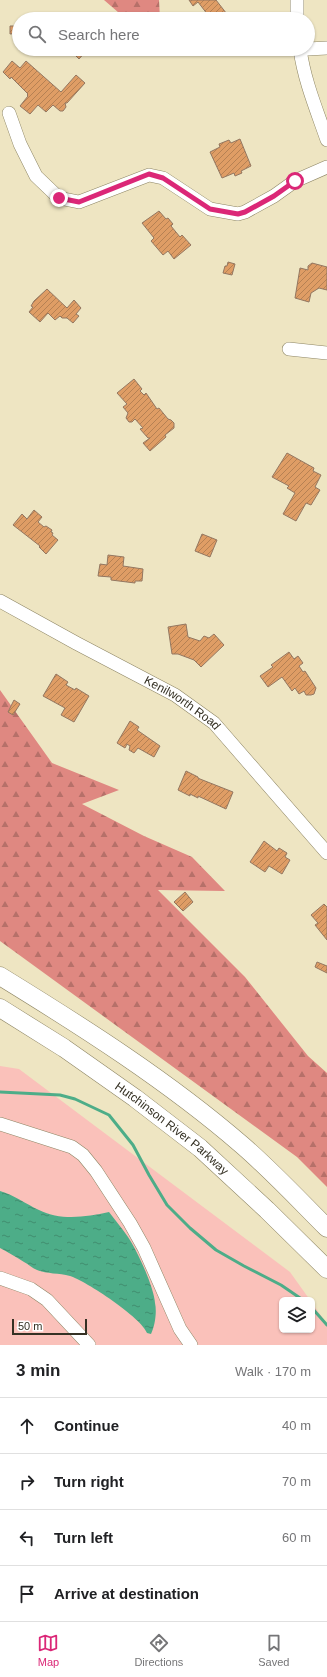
<!DOCTYPE html>
<meta charset="utf-8">
<style>
:root{--surface:#fff;--page:#f2f2f2;--text:#202124;--muted:#757577;--line:#e0e0e0;--accent:#db2777}
body{margin:0;font-family:Helvetica,sans-serif;background:var(--page);color:var(--text)}
.controls{position:absolute;right:12px;bottom:12px;display:grid;overflow:hidden;border-radius:6px;box-shadow:0 1px 3px #0004}
.controls button{width:36px;height:36px;display:grid;place-items:center;padding:0;border:0;border-bottom:1px solid var(--line);background:var(--surface);color:var(--text);font:20px sans-serif}
.scale{position:absolute;left:12px;bottom:10px;width:75px;box-sizing:border-box;padding-left:4px;border:2px solid #353124;border-top:0;font-size:11px;line-height:14px;white-space:nowrap;color:#353124;-webkit-text-stroke:3px #fff;paint-order:stroke}
.stop{position:absolute;width:12px;height:12px;margin:-9px;border:3px solid #db2777;border-radius:50%;background:#fff}
.stop.end{background:#db2777;border-color:#fff;box-shadow:0 1px 4px #0008}
.list{margin:0;padding:0;list-style:none}
h2{display:flex;justify-content:space-between;align-items:center;height:52px;margin:0;padding:0 16px;font-size:17px}
h2 small{font-size:13px;font-weight:400;color:var(--muted)}
.list li{display:grid;grid-template-columns:26px 1fr auto;gap:12px;align-items:center;box-sizing:border-box;height:56px;padding:0 16px;border-top:1px solid var(--line)}
.list b{display:block;font-size:15px;white-space:nowrap}
.list em{font-size:13px;font-style:normal;color:var(--muted)}
.icon{flex:none;width:22px;height:22px;fill:none;stroke:currentColor;stroke-width:2;stroke-linecap:round;stroke-linejoin:round}
.map{position:relative;flex:none;width:327px;height:1345px;overflow:hidden}
.search{position:absolute;background:var(--surface);box-shadow:0 1px 3px #0004;left:12px;right:12px;top:12px;height:44px;display:flex;align-items:center;gap:10px;box-sizing:border-box;padding:0 14px;border-radius:22px;color:var(--muted);font-size:15px}
.sheet{height:276px;background:var(--surface)}
nav{display:flex;justify-content:space-around;align-items:center;box-sizing:border-box;height:56px;border-top:1px solid var(--line);background:var(--surface);font-size:11px;color:var(--muted)}
nav a{display:grid;justify-items:center;gap:2px}
nav .on{color:var(--accent)}
.map>svg:first-child{display:block}
</style>
<div class="map">
<svg width="327" height="1345" viewBox="0 0 327 1345">
<defs>
<pattern id="forest-firs" width="22" height="20" patternUnits="userSpaceOnUse"><rect width="22" height="20" fill="#df8881"/><path d="M5 1l3.5 6h-7zM16 11l3.5 6h-7z" fill="#b67069"/></pattern>
<pattern id="water-ripples" width="26" height="14" patternUnits="userSpaceOnUse"><rect width="26" height="14" fill="#4dad88"/><path d="M2 4q2-2 4 0t4 0M15 11q2-2 4 0t4 0" fill="none" stroke="#418d6f"/></pattern>
<pattern id="building-hatch" width="6" height="6" patternUnits="userSpaceOnUse"><rect width="6" height="6" fill="#df9d65"/><path d="M-1 1l2-2M0 6l6-6M5 7l2-2" fill="none" stroke="#b68153"/></pattern>
</defs>
<rect width="100%" height="100%" fill="#eee5c2"/>
<path fill="#fac1ba" d="M 0,1066 L 19,1069 L 290,1272 L 310,1300 L 282,1300 L 282,1330 L 312,1330 L 312,1303 L 327,1324 L 327,1345 L 0,1345 Z"/>
<path fill="url(#forest-firs)" d="M 104,0 L 159,0 L 160,19 L 126,19 Z
M 0,690 L 52,763 L 119,790 L 82,804 L 144,836 L 192,857 L 225,891 L 158,890 L 245,977 L 308,1056 L 327,1073 L 327,1187 L 297,1157 L 0,941 Z"/>
<path fill="url(#water-ripples)" d="M 0,1191 C 14,1195 26,1204 39,1210 C 61,1221 86,1217 109,1212 C 115,1220 122,1228 128,1237 C 137,1250 154,1287 155,1303 C 157,1312 155,1326 151,1334 L 147,1333 C 142,1318 86,1281 70,1276 C 59,1273 47,1274 37,1270 C 32,1268 28,1264 24,1262 C 16,1257 8,1252 0,1248 Z"/>
<g fill="none" stroke-linecap="round" stroke-linejoin="round">
<path stroke="#4dad88" stroke-width="3" d="M 0,1092 L 60,1095 L 75,1099 L 109,1115 L 133,1145 L 149,1175 L 167,1205 L 190,1228 L 216,1250 L 244,1266 L 281,1285 L 303,1300
M 312,1308 L 327,1325"/>
</g>
<path fill="url(#building-hatch)" stroke="#937761" d="M 189,0 L 216,0 L 230,18 L 211,19 L 198,2 L 193,6 Z
M 10,26 L 19,26 L 19,33 L 10,34 Z
M 74,49 L 85,49 L 86,51 L 79,59 L 71,51 Z
M 12,61 L 20,68 L 26,61 L 61,92 L 76,75 L 85,83 L 67,103 L 65,103 L 66,107 L 63,111 L 60,111 L 53,105 L 46,112 L 38,105 L 30,114 L 20,106 L 28,96 L 27,95 L 28,94 L 11,77 L 10,79 L 3,72 Z
M 240,139 L 251,166 L 241,171 L 242,173 L 235,176 L 234,173 L 222,178 L 210,152 L 220,147 L 219,144 L 229,140 L 231,143 Z
M 159,211 L 166,219 L 168,218 L 173,224 L 171,226 L 180,237 L 182,235 L 191,245 L 174,259 L 168,251 L 163,255 L 151,241 L 154,238 L 142,223 Z
M 228,262 L 235,264 L 232,275 L 223,273 L 225,266 L 227,266 Z
M 312,263 L 327,267 L 327,290 L 319,288 L 311,293 L 309,302 L 295,298 L 300,268 L 308,270 L 308,266 Z
M 47,289 L 67,308 L 74,300 L 81,308 L 76,314 L 79,316 L 73,323 L 67,318 L 62,318 L 60,316 L 55,320 L 48,313 L 40,322 L 29,312 L 33,307 L 31,306 L 34,301 Z
M 134,379 L 142,389 L 140,391 L 144,395 L 146,393 L 157,409 L 159,408 L 168,419 L 171,420 L 174,423 L 174,428 L 165,435 L 166,437 L 150,451 L 143,443 L 150,438 L 148,438 L 140,429 L 143,428 L 135,419 L 132,422 L 129,422 L 126,418 L 128,413 L 123,407 L 127,404 L 117,393 Z
M 287,453 L 314,468 L 313,471 L 321,475 L 315,487 L 320,490 L 311,505 L 306,503 L 296,521 L 283,514 L 295,493 L 287,488 L 289,486 L 272,477 Z
M 34,510 L 42,517 L 38,522 L 44,527 L 46,526 L 52,530 L 51,532 L 53,533 L 52,535 L 58,540 L 46,554 L 39,547 L 40,546 L 13,525 L 22,514 L 27,519 Z
M 202,534 L 217,540 L 210,557 L 195,551 Z
M 108,555 L 124,557 L 123,566 L 143,569 L 142,581 L 135,581 L 135,583 L 111,580 L 111,577 L 98,576 L 100,564 L 107,565 Z
M 186,624 L 188,637 L 200,641 L 204,636 L 209,638 L 214,634 L 224,645 L 201,667 L 194,660 L 178,654 L 172,654 L 168,627 Z
M 289,652 L 294,659 L 298,656 L 303,663 L 299,666 L 303,672 L 305,671 L 316,688 L 314,694 L 311,695 L 306,695 L 304,691 L 299,694 L 295,688 L 292,691 L 282,677 L 268,687 L 260,676 L 273,667 L 271,665 Z
M 56,674 L 68,682 L 66,685 L 75,690 L 76,688 L 89,696 L 74,722 L 61,715 L 65,708 L 43,696 Z
M 14,700 L 20,704 L 13,715 L 8,712 Z
M 130,721 L 139,727 L 137,730 L 160,746 L 154,757 L 138,748 L 134,753 L 129,750 L 130,746 L 127,744 L 125,748 L 117,743 Z
M 186,771 L 198,777 L 198,778 L 200,779 L 233,792 L 226,809 L 198,796 L 198,798 L 190,794 L 190,796 L 178,790 Z
M 264,841 L 277,851 L 279,848 L 287,853 L 285,857 L 290,860 L 282,874 L 269,866 L 265,872 L 250,862 Z
M 185,892 L 193,902 L 183,911 L 174,902 Z
M 324,904 L 327,907 L 327,940 L 315,925 L 318,923 L 311,915 Z
M 317,962 L 327,966 L 327,973 L 315,967 Z"/>
<g fill="none" stroke-linecap="round" stroke-linejoin="round">
<g stroke="#8d8564" stroke-width="14">
<g id="minor">
<path d="M 297,0 L 297,19"/>
<path d="M 300,49 C 304,80 317,111 327,140"/>
<path d="M 308,49 L 327,48"/>
<path d="M 9,113 L 20,144 L 36,176 L 59,198 L 79,202 L 149,175 L 163,178 L 210,209 L 238,214 L 245,212 L 274,196 L 295,181 L 327,167"/>
<path d="M 289,349 L 327,353"/>
<path id="s1" d="M 0,601 L 76,643 L 175,695 L 214,723 L 327,853"/>
<path d="M 0,1124 L 72,1147 L 83,1155 L 96,1171 L 130,1223 L 144,1248 L 180,1329 L 191,1345"/>
<path d="M 0,1278 L 31,1289 L 47,1300 L 89,1345"/>
</g>
</g>
<g stroke="#8d8564" stroke-width="19">
<g id="highway">
<path d="M 0,976 C 83,1027 168,1081 242,1145 C 272,1171 299,1200 327,1228"/>
<path id="s2" d="M 0,1008 L 64,1048 L 135,1098 L 200,1148 L 267,1210 L 327,1269"/>
</g>
</g>
<use href="#minor" stroke="#fff" stroke-width="13"/>
<use href="#highway" stroke="#fff" stroke-width="18"/>
</g>
<g fill="none" stroke-linecap="round" stroke-linejoin="round">
<path stroke="#db2777" stroke-width="5" d="M 59,198 L 79,202 L 149,174 L 163,178 L 210,209 L 238,214 L 245,212 L 274,196 L 295,181"/>
</g>
<g text-anchor="middle" stroke-width="3.5" stroke-linejoin="round" paint-order="stroke">
<g font-size="12" fill="#353124" stroke="#fff">
<text dy="4" stroke="none"><textPath href="#s1" startOffset="209">Kenilworth Road</textPath></text>
<text dy="4" stroke="none"><textPath href="#s2" startOffset="210">Hutchinson River Parkway</textPath></text>
</g>
</g>
</svg>
<div class="controls">
<button><svg class="icon" aria-label="layers" viewBox="0 0 24 24"><path d="M12 4l9 5-9 5-9-5zM3 14l9 5 9-5"/></svg></button>
</div>
<div class="scale">50 m</div>
<div class="stop" style="left:295px;top:181px"></div>
<div class="stop end" style="left:59px;top:198px"></div>
<div class="search"><svg class="icon" aria-label="search" viewBox="0 0 24 24"><circle cx="10" cy="10" r="6"/><path d="M15 15l6 6"/></svg>Search here</div>
</div>
<section class="sheet">
<h2>3 min<small>Walk · 170 m</small></h2>
<ul class="list">
<li><svg class="icon" aria-label="ahead" viewBox="0 0 24 24"><path d="M12 20V5M6 11l6-6 6 6"/></svg><div><b>Continue</b></div><em>40 m</em></li>
<li><svg class="icon" aria-label="right" viewBox="0 0 24 24"><path d="M7 20v-9h11M14 6l5 5-5 5"/></svg><div><b>Turn right</b></div><em>70 m</em></li>
<li><svg class="icon" aria-label="left" viewBox="0 0 24 24"><path d="M17 20v-9H6M10 6l-5 5 5 5"/></svg><div><b>Turn left</b></div><em>60 m</em></li>
<li><svg class="icon" aria-label="arrive" viewBox="0 0 24 24"><path d="M6 21V4h12l-3 4 3 4H6"/></svg><div><b>Arrive at destination</b></div></li>
</ul>
</section>
<nav>
<a class="on"><svg class="icon" aria-label="map" viewBox="0 0 24 24"><path d="M3 6l6-2 6 2 6-2v14l-6 2-6-2-6 2zM9 4v14M15 6v14"/></svg>Map</a>
<a><svg class="icon" aria-label="directions" viewBox="0 0 24 24"><path d="M12 3l9 9-9 9-9-9zM9 14v-3h6M13 9l2 2-2 2"/></svg>Directions</a>
<a><svg class="icon" aria-label="saved" viewBox="0 0 24 24"><path d="M7 4h10v16l-5-4-5 4z"/></svg>Saved</a>
</nav>
